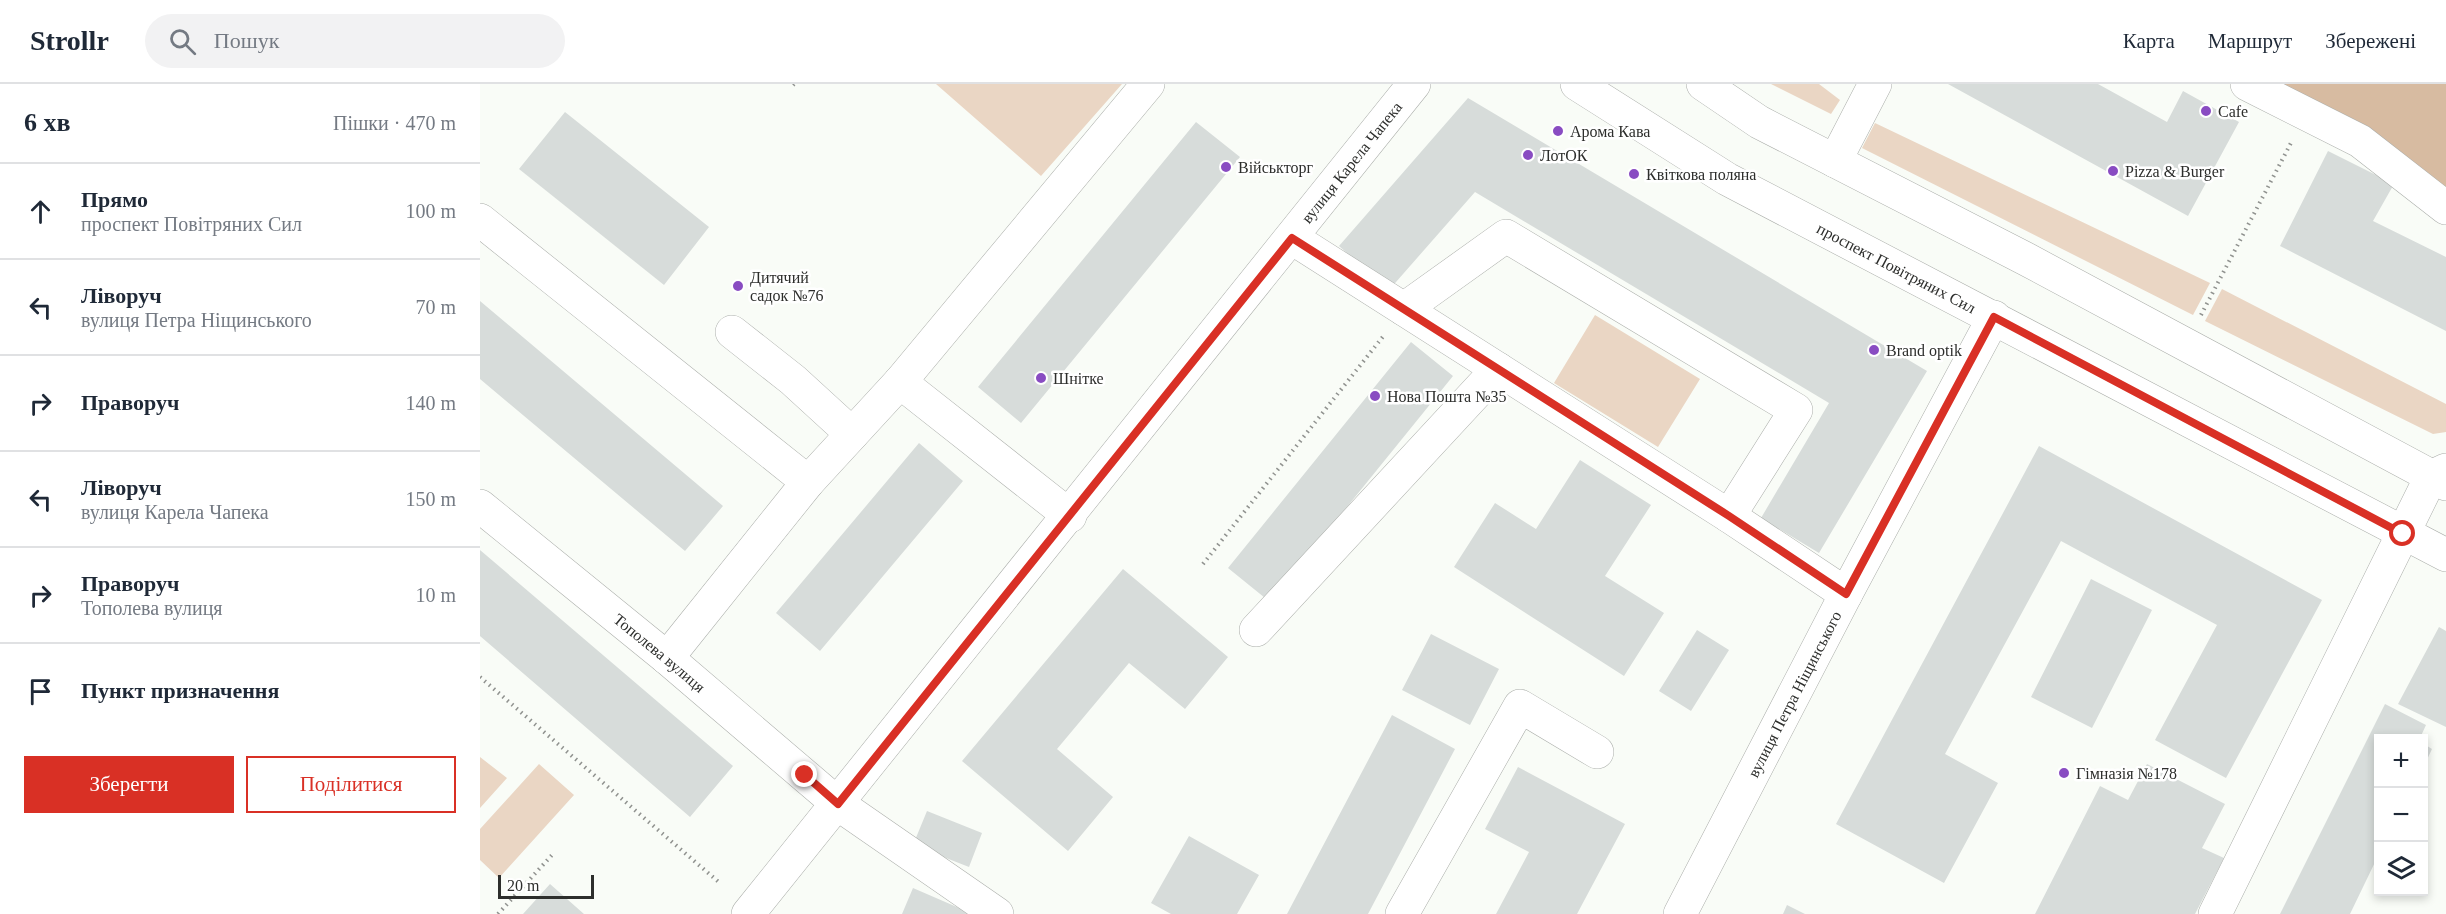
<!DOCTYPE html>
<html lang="uk">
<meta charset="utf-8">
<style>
:root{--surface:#fff;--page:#f2f2f3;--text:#1f2937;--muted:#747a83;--line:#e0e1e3;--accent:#d93025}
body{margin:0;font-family:"Times New Roman",serif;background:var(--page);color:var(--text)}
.controls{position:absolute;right:18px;bottom:18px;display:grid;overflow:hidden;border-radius:0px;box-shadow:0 3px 9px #0003}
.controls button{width:54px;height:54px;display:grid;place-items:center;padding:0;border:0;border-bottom:2px solid var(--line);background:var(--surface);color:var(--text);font:30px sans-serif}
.scale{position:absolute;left:18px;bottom:15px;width:96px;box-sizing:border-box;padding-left:6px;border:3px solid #2d2e2c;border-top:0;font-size:16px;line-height:21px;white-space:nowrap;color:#2d2e2c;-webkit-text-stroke:4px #fff;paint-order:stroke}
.stop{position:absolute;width:18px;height:18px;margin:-14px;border:4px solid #d93025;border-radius:50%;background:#fff}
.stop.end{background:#d93025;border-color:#fff;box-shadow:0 2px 6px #0008}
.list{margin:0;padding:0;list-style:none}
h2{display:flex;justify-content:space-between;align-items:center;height:78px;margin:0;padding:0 24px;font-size:26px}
h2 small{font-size:20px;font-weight:400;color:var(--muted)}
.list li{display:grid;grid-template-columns:39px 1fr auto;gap:18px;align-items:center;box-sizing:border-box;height:96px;padding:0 24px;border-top:2px solid var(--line)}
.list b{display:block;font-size:22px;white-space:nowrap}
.list p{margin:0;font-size:20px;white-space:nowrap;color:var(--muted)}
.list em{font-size:20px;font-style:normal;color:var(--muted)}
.actions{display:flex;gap:12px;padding:18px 24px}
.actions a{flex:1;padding:14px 0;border:2px solid var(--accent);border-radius:0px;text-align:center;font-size:21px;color:var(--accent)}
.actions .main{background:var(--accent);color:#fff}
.icon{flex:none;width:33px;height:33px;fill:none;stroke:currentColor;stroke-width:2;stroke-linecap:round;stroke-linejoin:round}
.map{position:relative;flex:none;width:1966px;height:830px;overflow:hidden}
header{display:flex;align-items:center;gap:36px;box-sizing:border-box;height:84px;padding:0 30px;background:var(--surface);border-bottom:2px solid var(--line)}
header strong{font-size:28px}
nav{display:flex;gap:33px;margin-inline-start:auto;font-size:21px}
.search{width:420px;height:54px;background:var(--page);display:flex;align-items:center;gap:15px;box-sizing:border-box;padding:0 21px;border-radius:33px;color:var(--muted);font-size:22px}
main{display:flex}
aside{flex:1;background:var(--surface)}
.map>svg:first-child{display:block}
</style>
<header>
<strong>Strollr</strong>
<div class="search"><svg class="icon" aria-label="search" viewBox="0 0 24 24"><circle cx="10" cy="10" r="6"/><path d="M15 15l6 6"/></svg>Пошук</div>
<nav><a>Карта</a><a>Маршрут</a><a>Збережені</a></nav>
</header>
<main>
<aside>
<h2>6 хв<small>Пішки · 470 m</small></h2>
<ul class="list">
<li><svg class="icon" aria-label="ahead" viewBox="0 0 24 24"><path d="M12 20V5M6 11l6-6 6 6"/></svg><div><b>Прямо</b><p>проспект Повітряних Сил</p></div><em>100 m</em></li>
<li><svg class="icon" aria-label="left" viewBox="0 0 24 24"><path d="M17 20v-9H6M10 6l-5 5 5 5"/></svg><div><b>Ліворуч</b><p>вулиця Петра Ніщинського</p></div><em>70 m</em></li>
<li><svg class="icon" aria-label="right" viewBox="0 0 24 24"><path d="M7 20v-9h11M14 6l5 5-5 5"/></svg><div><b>Праворуч</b></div><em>140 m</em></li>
<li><svg class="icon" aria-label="left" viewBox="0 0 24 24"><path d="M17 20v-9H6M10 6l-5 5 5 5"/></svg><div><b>Ліворуч</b><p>вулиця Карела Чапека</p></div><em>150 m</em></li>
<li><svg class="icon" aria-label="right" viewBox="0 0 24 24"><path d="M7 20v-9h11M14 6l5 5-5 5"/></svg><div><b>Праворуч</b><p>Тополева вулиця</p></div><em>10 m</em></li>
<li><svg class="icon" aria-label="arrive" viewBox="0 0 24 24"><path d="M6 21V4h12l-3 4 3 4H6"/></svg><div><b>Пункт призначення</b></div></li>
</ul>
<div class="actions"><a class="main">Зберегти</a><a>Поділитися</a></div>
</aside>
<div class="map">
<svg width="1966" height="830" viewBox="0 0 1966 830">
<rect width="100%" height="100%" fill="#f9fcf7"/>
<path fill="#ead6c4" d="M 456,0 L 642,0 L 561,92 Z
M 1291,0 L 1339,0 L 1360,16 L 1351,30 Z
M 1395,39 L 1730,199 L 1713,231 L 1382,64 Z
M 1742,205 L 1966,320 L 1966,348 L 1953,350 L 1725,237 Z
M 1115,231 L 1220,295 L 1178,363 L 1074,299 Z
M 0,673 L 27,694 L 0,724 Z
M 59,680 L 94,711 L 19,794 L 0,776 L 0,745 Z"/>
<path fill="#d7bba1" d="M 1767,0 L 1966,0 L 1966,124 Z"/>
<path fill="#d7dcda" d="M 1468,0 L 1618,0 L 1687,38 L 1703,7 L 1759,38 L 1708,132 Z
M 988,14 L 1447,287 L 1339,469 L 1281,434 L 1349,319 L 995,108 L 909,206 L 859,162 Z
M 85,28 L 229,143 L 184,201 L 39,85 Z
M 716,38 L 760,73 L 541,339 L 498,303 Z
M 1848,67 L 1914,100 L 1893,137 L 1966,173 L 1966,247 L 1800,162 Z
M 0,217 L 243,422 L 205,467 L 0,295 Z
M 931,258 L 973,292 L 790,518 L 748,484 Z
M 439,359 L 483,397 L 340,567 L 296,529 Z
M 1559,362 L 1842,516 L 1746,694 L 1675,656 L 1737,541 L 1581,457 L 1465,670 L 1518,699 L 1464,799 L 1356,740 Z
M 1100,376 L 1171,421 L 1125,492 L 1184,529 L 1144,592 L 974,483 L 1015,419 L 1056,445 Z
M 0,466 L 253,682 L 210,733 L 0,552 Z
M 643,485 L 748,573 L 705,625 L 649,579 L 577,665 L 633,713 L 588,767 L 482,677 Z
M 1611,495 L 1672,526 L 1612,644 L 1551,613 Z
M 1959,543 L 1966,547 L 1966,643 L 1918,620 Z
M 1217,546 L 1249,566 L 1211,627 L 1179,607 Z
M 951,550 L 1019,585 L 990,641 L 922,606 Z
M 1905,620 L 1946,641 L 1940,654 L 1898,654 L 1898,772 L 1870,830 L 1800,830 Z
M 912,631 L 975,665 L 888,830 L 807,830 Z
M 1944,660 L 1952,665 L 1944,682 Z
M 1667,680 L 1745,720 L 1722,764 L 1744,774 L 1715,830 L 1555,830 L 1620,702 L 1648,716 Z
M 1038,683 L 1145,740 L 1097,830 L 1016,830 L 1049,768 L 1005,745 Z
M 447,727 L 502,749 L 489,783 L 433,761 Z
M 709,752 L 779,791 L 757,830 L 691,830 L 671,819 Z
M 70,800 L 104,830 L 43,830 Z
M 433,804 L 493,830 L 422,830 Z
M 1307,821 L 1325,830 L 1303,830 Z"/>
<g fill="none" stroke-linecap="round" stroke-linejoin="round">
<g stroke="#abaeaa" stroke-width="34">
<g id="minor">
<path d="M 1767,0 L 1880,57 L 1966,124"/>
<path d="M 1355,77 L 1395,0"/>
<path d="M 0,136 L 328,398"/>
<path d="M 812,154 L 1249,432 L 1366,510"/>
<path d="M 924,225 L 1026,152 L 1316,326 L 1249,432"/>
<path d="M 252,248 L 313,296 L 372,350"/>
<path d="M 420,298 L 590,432"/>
<path id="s1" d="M 0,422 L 187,574 L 358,720 L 517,830"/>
<path d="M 776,546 L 1018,285"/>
<path d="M 187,574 L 328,398 L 420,298 L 668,0"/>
<path id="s2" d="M 268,830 L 934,0"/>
<path d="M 922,830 L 1040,622 L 1117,668"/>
<path id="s3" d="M 1200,830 L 1366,510 L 1514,233"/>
<path d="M 1735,830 L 1951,393 L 1966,386"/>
</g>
</g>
<g stroke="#abaeaa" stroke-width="34">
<g id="major">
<path id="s4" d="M 1097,0 L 1247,95 L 1966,471"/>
<path d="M 1223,0 L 1279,38 L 1546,175 L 1966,400"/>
</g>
</g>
<path stroke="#90928f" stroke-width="4" stroke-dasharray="1.5 4.5" stroke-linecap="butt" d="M 313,1 L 314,0
M 1721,231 L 1812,57
M 723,480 L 905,250
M 0,593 L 241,800
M 18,830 L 72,771"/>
<use href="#minor" stroke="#fff" stroke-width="33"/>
<use href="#major" stroke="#fff" stroke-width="33"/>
</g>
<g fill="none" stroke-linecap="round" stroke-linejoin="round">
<path stroke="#d93025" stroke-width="8" d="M 325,691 L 358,720 L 812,154 L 1249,432 L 1366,510 L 1514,233 L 1923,450"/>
</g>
<g fill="#894cc2" stroke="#fff" stroke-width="2">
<circle cx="1726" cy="27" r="6"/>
<circle cx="1078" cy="47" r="6"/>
<circle cx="1048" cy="71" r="6"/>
<circle cx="746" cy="83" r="6"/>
<circle cx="1633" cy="87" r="6"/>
<circle cx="1154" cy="90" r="6"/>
<circle cx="258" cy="202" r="6"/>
<circle cx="1394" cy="266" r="6"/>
<circle cx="561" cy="294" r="6"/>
<circle cx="895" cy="312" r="6"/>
<circle cx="1584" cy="689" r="6"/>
</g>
<g text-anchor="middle" stroke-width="5" stroke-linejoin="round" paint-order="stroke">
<g font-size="16" fill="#2d2e2c" stroke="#fff" text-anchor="start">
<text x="1738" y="33">Cafe</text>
<text x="1090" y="53">Арома Кава</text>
<text x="1060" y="77">ЛотОК</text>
<text x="758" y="89">Військторг</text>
<text x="1645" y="93">Pizza &amp; Burger</text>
<text x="1166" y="96">Квіткова поляна</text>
<text x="270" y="199">Дитячий<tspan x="270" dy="18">садок №76</tspan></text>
<text x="1406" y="272">Brand optik</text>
<text x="573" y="300">Шнітке</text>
<text x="907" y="318">Нова Пошта №35</text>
<text x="1596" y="695">Гімназія №178</text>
</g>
<g font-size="16" fill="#2d2e2c" stroke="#fff">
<text dy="6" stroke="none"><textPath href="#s2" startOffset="964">вулиця Карела Чапека</textPath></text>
<text dy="6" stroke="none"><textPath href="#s4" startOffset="369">проспект Повітряних Сил</textPath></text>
<text dy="6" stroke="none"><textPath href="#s1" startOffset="232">Тополева вулиця</textPath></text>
<text dy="6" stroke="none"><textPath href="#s3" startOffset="248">вулиця Петра Ніщинського</textPath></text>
</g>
</g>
</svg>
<div class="controls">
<button>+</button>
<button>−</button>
<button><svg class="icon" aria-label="layers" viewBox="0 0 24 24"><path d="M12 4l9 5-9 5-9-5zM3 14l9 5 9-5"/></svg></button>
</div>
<div class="scale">20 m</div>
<div class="stop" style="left:1923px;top:450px"></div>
<div class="stop end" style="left:325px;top:691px"></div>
</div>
</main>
